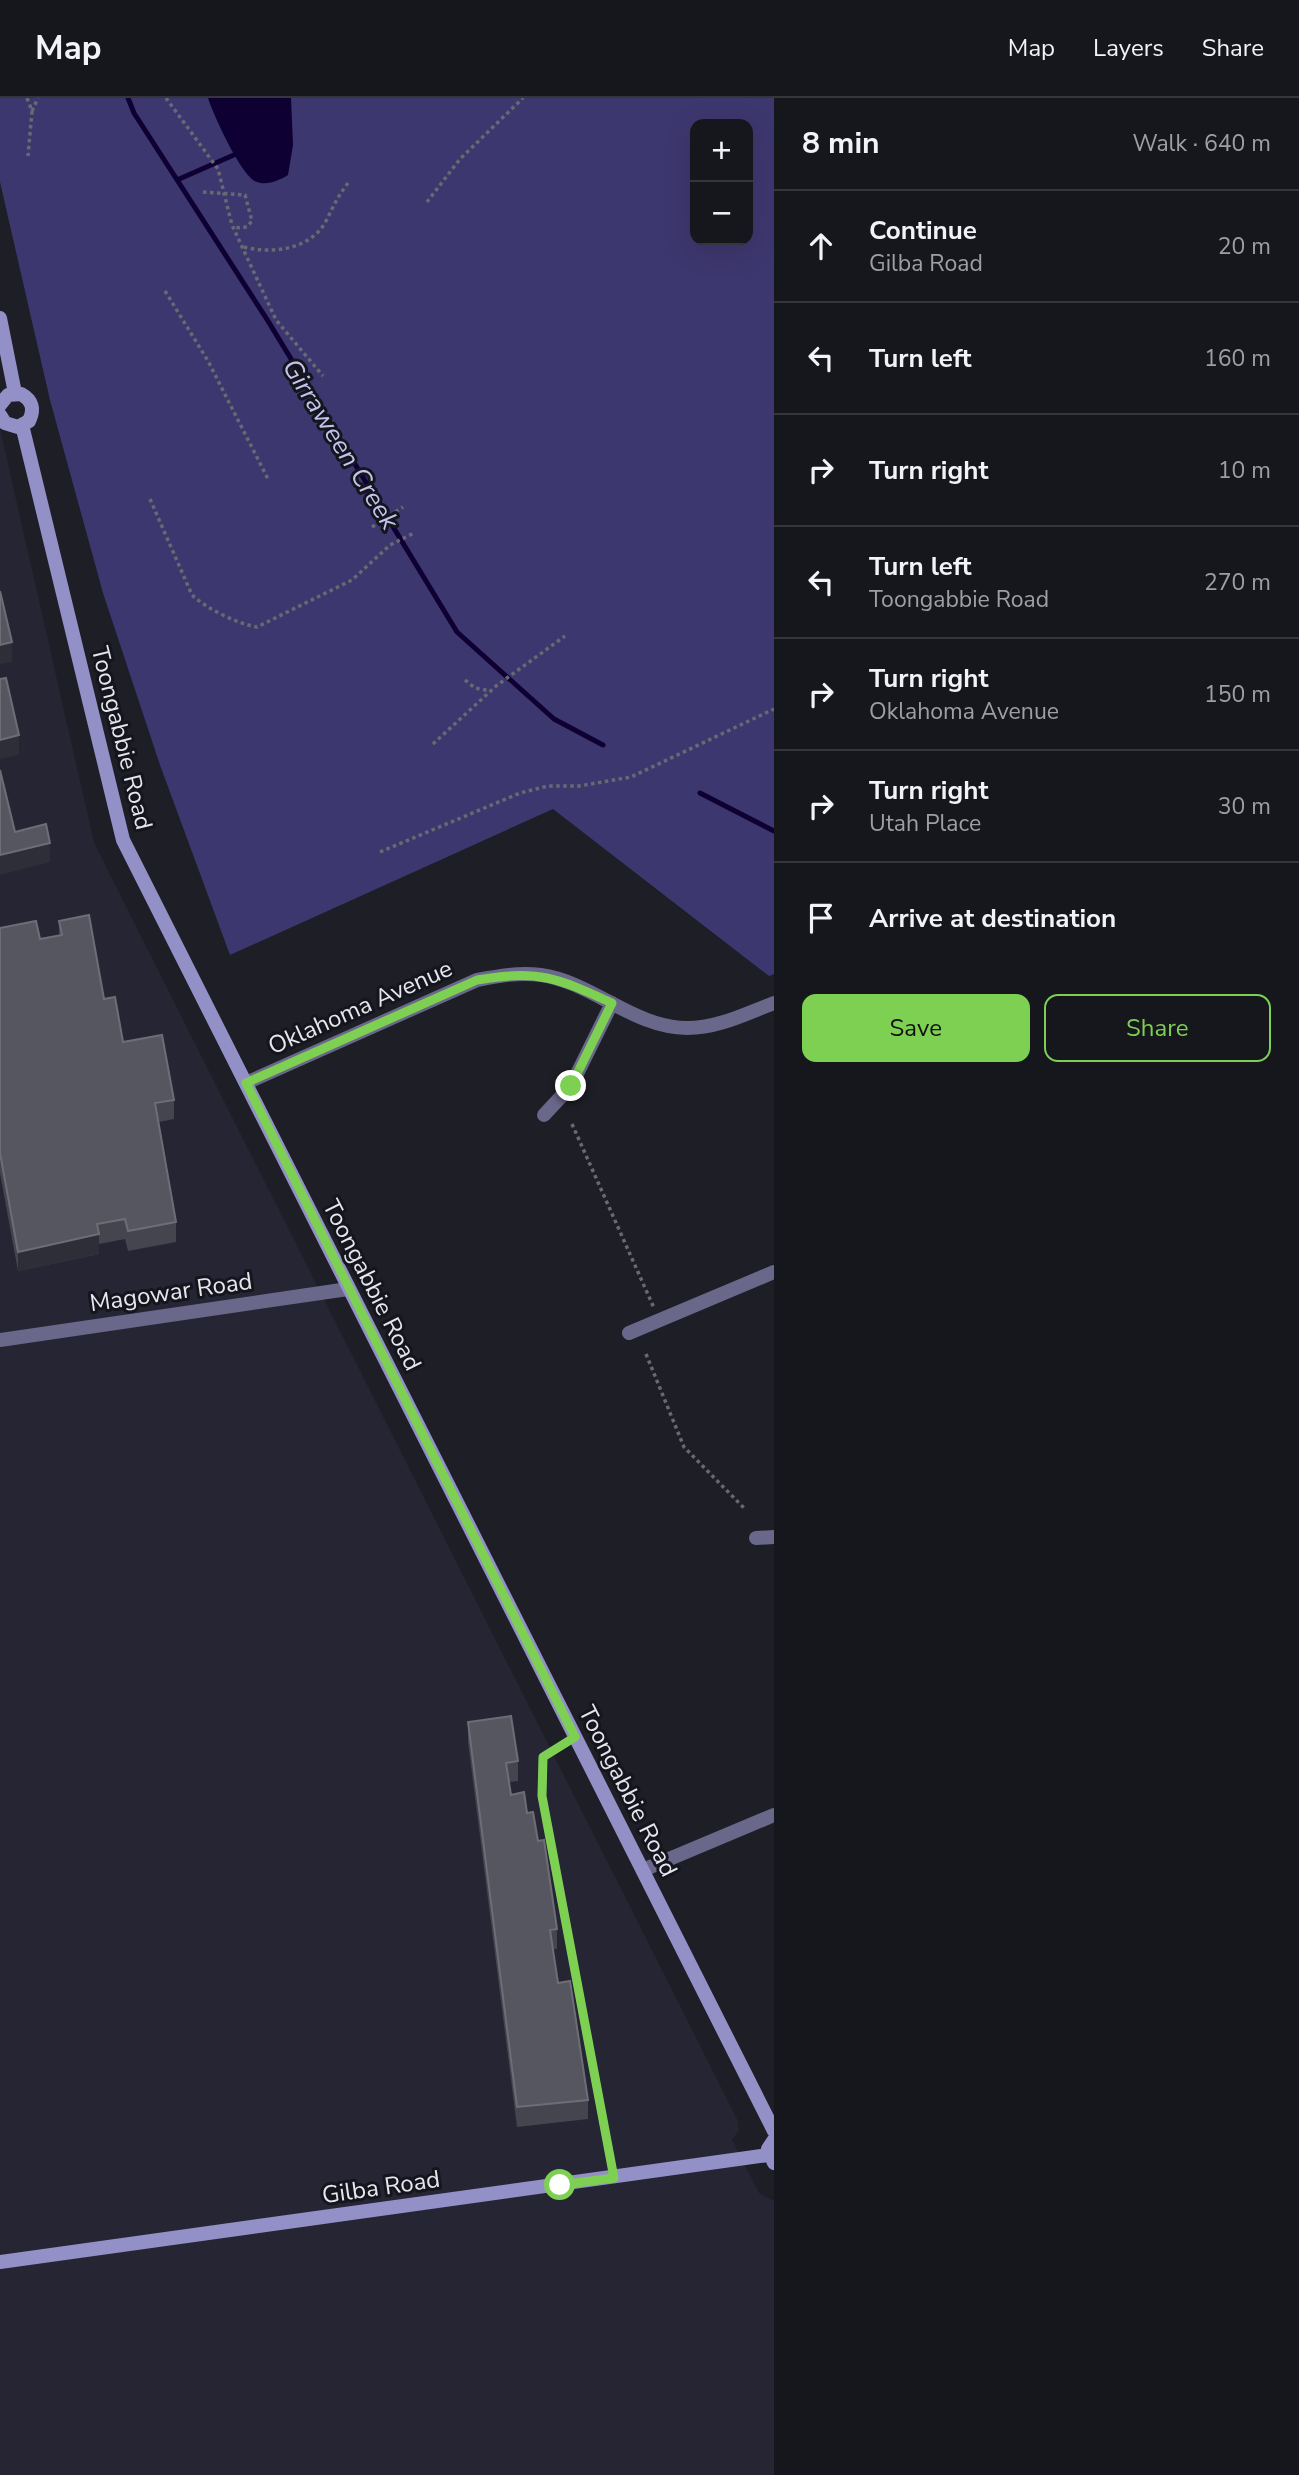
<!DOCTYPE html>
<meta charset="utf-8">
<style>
:root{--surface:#16161d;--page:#23232a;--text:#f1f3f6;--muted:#9e9fa4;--line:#35353b;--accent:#7ed053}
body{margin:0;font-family:"Nunito Sans",sans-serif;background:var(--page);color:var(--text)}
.controls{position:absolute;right:21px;top:21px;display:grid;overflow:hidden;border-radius:14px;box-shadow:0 7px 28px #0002}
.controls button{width:63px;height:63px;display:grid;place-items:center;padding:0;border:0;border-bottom:2px solid var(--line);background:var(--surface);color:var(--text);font:35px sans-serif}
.stop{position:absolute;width:21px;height:21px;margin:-16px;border:5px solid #7ed053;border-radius:50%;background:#fff}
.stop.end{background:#7ed053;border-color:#fff;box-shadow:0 2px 7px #0008}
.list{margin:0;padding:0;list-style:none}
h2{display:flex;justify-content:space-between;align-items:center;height:91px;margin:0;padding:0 28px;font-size:30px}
h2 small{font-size:23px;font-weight:400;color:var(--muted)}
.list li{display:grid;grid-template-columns:46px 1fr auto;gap:21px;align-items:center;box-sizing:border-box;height:112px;padding:0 28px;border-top:2px solid var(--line)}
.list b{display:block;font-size:26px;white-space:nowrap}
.list p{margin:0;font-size:23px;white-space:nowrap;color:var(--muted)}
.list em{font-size:23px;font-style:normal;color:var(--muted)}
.actions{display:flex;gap:14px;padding:21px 28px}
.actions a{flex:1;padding:16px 0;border:2px solid var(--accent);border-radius:14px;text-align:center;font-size:24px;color:var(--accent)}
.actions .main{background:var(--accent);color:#111}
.icon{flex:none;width:38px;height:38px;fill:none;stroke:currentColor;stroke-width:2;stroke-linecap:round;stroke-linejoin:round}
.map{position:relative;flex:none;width:774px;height:2377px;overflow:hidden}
header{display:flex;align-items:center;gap:42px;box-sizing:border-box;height:98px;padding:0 35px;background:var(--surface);border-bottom:2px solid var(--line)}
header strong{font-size:33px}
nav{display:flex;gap:38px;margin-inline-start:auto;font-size:24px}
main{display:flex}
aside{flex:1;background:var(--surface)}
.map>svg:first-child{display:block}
</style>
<header>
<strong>Map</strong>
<nav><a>Map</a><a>Layers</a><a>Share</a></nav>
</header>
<main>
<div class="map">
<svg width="774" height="2377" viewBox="0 0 774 2377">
<rect width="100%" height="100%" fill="#1e1e27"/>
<path fill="#262534" d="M 0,331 L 94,745 L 738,2023 L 739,2032 L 732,2042 L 759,2095 L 774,2103 L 774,2377 L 0,2377 Z"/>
<path fill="#3d376f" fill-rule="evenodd" d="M 0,0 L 774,0 L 774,876 L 769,878 L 553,711 L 230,857 L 160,667 L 103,495 L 50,302 L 0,84 ZM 695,26 L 748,26 L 748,142 L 695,142 Z"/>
<path fill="#0f0033" d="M 208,0 L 291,0 L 293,47 L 288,77 C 280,82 267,88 257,84 C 242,80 213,16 208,0 Z"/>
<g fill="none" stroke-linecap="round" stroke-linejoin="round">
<path stroke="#0f0033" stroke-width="5" d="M 128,0 L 134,15 L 268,223 L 457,534 L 554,621 L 603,647
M 177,82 L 236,56
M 700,695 L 774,733"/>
<path stroke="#696971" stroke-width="3.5" stroke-dasharray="3.5 3.5" stroke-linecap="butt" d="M 27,0 L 32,13 L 28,58
M 166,0 L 218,71 L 232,127 L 276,222 L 323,278
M 32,13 L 38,0
M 203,94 L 245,97 L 252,123 L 247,129 L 234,130
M 427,104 L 460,61 L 523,0
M 244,149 C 271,156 311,152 326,123 C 333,109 338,98 348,85
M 165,193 L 208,263 L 269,383
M 150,401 L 192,497 C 207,511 238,526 257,529 L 352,482 L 390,447 L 414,435
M 372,429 L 403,409
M 465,582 L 475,590 L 491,593
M 433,646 L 496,588 L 565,538
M 380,754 L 520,695 L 548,688 L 579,688 L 631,679 L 774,611
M 572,1026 L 654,1210
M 646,1256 L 684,1349 L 746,1412"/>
<path stroke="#69678a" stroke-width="8" d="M 575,1639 L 543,1659 L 542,1698 L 614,2080"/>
<path stroke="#69678a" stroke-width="14" d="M 246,985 L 477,882 C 498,878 519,874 541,877 C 592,884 634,930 687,930 C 718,930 745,916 774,905
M 544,1017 L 571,988 L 612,905
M 629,1235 L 774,1174
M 0,1242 L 348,1191
M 756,1440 L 774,1439
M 643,1772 L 774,1717"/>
<path stroke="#9390c8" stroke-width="14" d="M 0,220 L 15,295
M 0,307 L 8,297 L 21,296 C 32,302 35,311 29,323 L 18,329 L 5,325 L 0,317
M 22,327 L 123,742 L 774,2033
M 774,2042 L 768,2051 L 774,2065
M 0,2164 L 768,2057"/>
</g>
<path fill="#45454f" d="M 59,823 L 104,901 L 123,944 L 174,1002 L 174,1021 L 159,1024 L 176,1124 L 176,1144 L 128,1153 L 125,1141 L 99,1146 L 99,1156 L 18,1173 L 0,1075 L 0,830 L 40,841 L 59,838 Z
M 468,1624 L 518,1663 L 518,1683 L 509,1684 L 511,1697 L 527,1715 L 538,1743 L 557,1831 L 557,1851 L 553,1851 L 558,1885 L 588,2002 L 588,2021 L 517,2029 L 468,1644 Z"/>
<path fill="#2e2e38" d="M 12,544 L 12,564 L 0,566 L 0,547 Z
M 19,637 L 19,657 L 0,661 L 0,642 Z
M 50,745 L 50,764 L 0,777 L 0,757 Z
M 99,1136 L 99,1156 L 18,1173 L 18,1154 Z"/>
<path fill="#565660" stroke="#6d6d76" stroke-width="2" d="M 0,493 L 12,544 L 0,547 Z
M 6,580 L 19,637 L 0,642 L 0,581 Z
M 0,672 L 15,734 L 46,726 L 50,745 L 0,757 Z
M 89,817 L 104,901 L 115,899 L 123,944 L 162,937 L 174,1002 L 155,1005 L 176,1124 L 128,1133 L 125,1121 L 97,1126 L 99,1136 L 18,1154 L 0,1055 L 0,830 L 36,823 L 40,841 L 62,837 L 59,823 Z
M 511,1618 L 518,1663 L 506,1665 L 511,1697 L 524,1694 L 527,1715 L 533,1714 L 538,1743 L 544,1742 L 557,1831 L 550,1832 L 558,1885 L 570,1883 L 588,2002 L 517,2009 L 468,1624 Z"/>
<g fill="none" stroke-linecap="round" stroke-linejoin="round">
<path stroke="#7ed053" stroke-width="9" d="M 560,2087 L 614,2080 L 542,1698 L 543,1659 L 575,1639 L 246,985 L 477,882 C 537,871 558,880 612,905 L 571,988"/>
</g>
<g text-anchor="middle" stroke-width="6" stroke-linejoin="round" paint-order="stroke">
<g font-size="24" fill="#e6e6ed" stroke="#15151e">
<text transform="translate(122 640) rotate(76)" y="8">Toongabbie Road</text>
<text transform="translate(360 909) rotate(-24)" y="8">Oklahoma Avenue</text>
<text transform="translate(372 1187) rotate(63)" y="8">Toongabbie Road</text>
<text transform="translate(171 1194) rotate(-8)" y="8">Magowar Road</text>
<text transform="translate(628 1693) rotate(63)" y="8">Toongabbie Road</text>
<text transform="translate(381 2089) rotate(-8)" y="8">Gilba Road</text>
</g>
<g font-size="26" font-style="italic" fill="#c5c3ee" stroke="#15151e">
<text transform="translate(341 346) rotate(58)" y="9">Girraween Creek</text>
</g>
</g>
</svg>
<div class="controls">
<button>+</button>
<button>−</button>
</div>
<div class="stop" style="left:560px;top:2087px"></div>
<div class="stop end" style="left:571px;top:988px"></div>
</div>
<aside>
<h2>8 min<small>Walk · 640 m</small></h2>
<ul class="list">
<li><svg class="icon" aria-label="ahead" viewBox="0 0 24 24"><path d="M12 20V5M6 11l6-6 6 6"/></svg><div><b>Continue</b><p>Gilba Road</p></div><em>20 m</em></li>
<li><svg class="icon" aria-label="left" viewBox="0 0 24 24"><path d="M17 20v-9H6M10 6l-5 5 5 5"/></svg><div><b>Turn left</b></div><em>160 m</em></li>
<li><svg class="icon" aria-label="right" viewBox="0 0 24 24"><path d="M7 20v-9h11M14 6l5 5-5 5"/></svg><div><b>Turn right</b></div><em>10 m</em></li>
<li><svg class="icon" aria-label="left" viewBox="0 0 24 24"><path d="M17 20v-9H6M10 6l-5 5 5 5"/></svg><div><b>Turn left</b><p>Toongabbie Road</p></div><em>270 m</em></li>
<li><svg class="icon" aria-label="right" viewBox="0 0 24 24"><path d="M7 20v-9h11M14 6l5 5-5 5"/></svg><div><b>Turn right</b><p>Oklahoma Avenue</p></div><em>150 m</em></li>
<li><svg class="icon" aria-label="right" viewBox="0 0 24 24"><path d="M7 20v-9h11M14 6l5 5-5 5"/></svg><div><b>Turn right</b><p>Utah Place</p></div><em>30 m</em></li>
<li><svg class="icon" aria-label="arrive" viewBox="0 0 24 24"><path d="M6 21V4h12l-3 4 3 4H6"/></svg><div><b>Arrive at destination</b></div></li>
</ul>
<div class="actions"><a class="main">Save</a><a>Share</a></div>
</aside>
</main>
